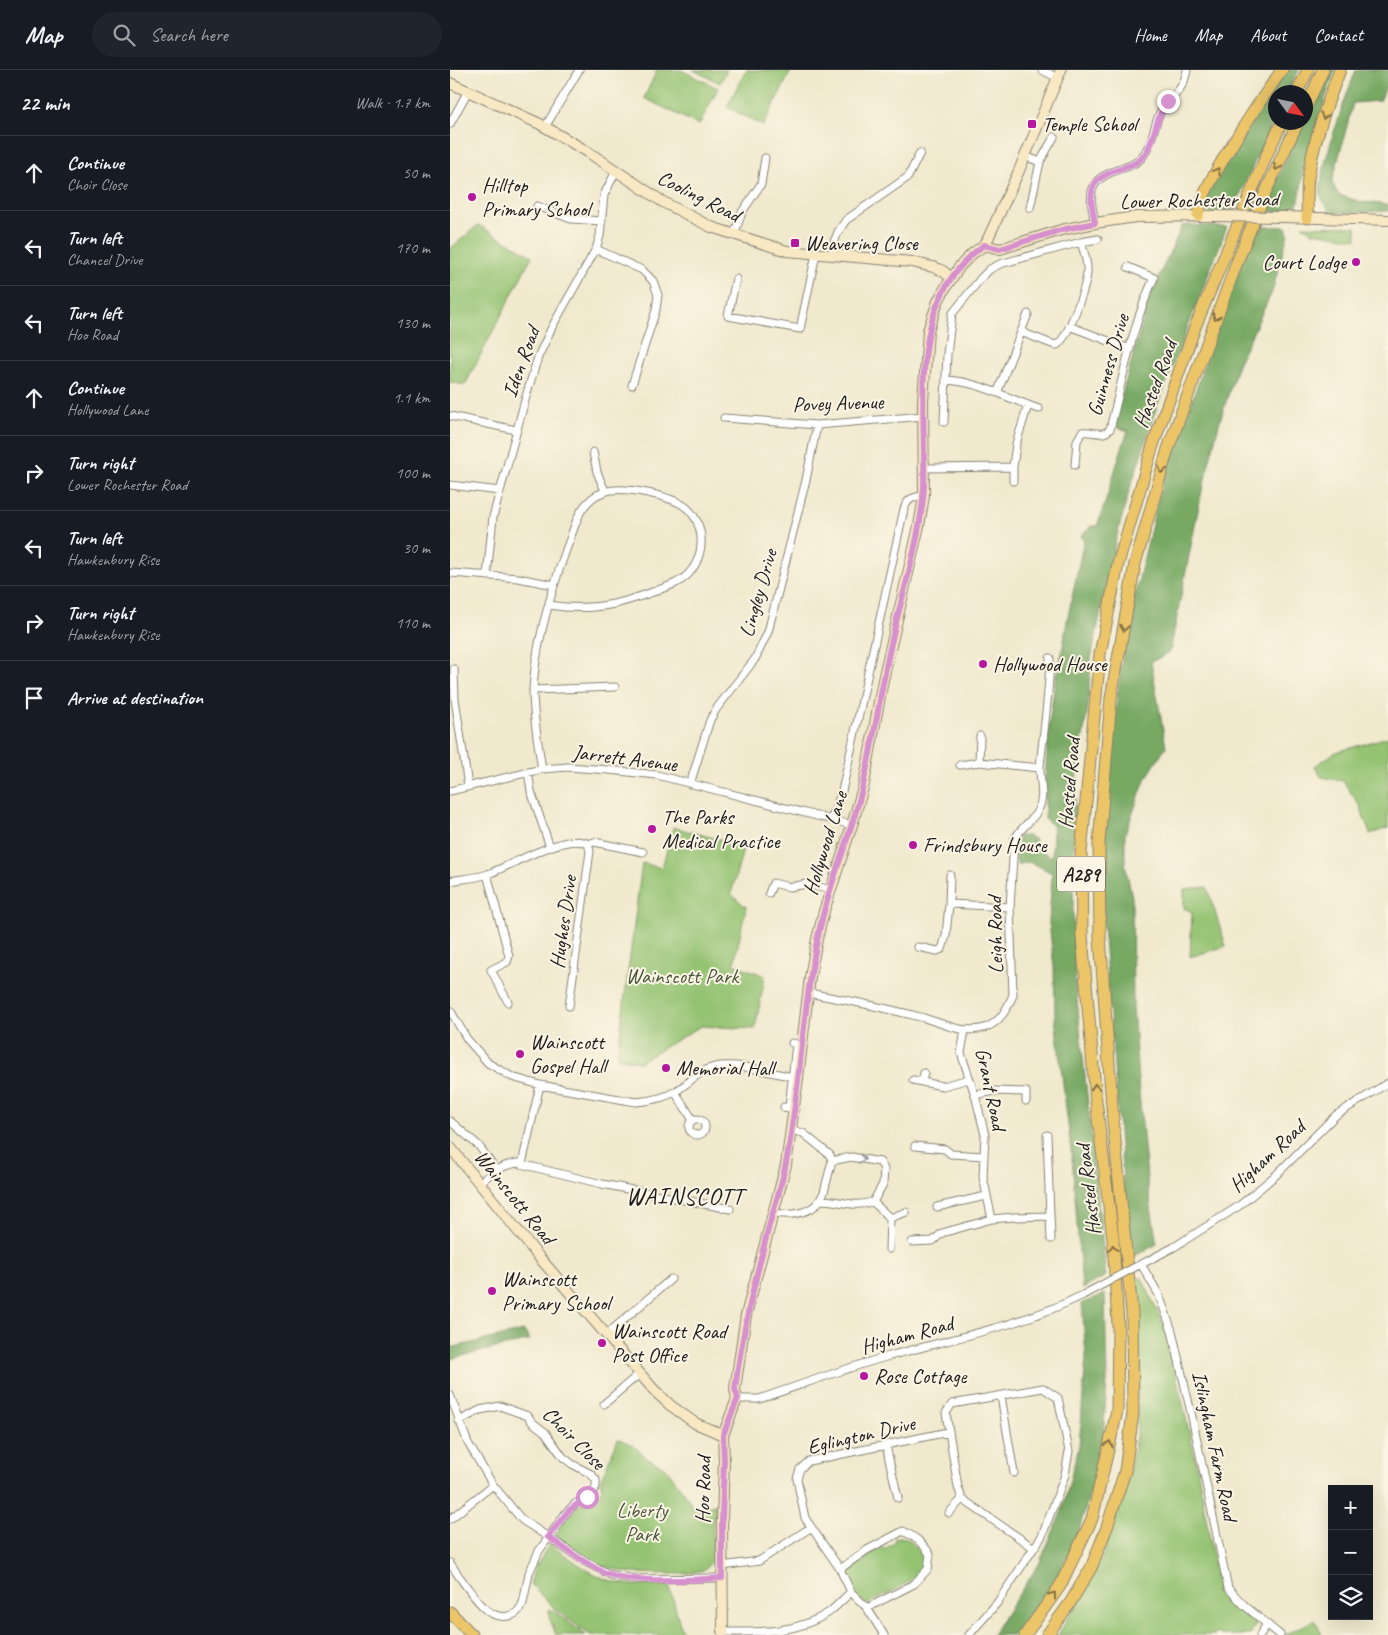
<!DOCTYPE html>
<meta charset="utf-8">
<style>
:root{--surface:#171b24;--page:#20242c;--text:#f1f3f6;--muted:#9ea1a6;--line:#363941}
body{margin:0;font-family:Caveat,sans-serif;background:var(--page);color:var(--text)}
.controls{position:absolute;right:15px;bottom:15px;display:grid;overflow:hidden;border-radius:0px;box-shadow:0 5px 20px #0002}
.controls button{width:45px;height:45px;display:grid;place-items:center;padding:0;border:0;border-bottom:1px solid var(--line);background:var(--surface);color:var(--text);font:25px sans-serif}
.compass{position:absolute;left:818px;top:15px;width:45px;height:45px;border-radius:50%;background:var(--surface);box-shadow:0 5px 20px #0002;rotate:123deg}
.stop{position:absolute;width:15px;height:15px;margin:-11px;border:4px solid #d690ce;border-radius:50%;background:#fff}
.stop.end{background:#d690ce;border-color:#fff;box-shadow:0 1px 5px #0008}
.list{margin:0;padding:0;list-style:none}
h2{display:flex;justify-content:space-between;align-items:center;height:65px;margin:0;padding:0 20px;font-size:21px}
h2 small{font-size:16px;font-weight:400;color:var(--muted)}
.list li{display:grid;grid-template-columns:32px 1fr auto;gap:15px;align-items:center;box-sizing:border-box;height:75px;padding:0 20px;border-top:1px solid var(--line)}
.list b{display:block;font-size:19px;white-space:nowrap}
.list p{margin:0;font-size:16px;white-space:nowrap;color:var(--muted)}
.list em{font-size:16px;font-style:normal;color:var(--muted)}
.icon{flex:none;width:28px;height:28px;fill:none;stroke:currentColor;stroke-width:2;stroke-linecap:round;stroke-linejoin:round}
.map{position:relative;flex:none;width:938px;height:1565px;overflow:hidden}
header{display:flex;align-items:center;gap:30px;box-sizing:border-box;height:70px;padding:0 25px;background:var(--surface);border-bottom:1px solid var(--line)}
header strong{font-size:24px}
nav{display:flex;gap:28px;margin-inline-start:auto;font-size:18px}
.search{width:350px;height:45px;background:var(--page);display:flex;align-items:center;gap:12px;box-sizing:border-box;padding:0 18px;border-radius:28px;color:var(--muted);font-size:19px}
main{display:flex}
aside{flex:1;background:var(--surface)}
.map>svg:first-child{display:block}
</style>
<header>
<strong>Map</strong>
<div class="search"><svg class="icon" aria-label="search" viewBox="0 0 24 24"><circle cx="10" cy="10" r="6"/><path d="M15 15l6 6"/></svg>Search here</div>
<nav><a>Home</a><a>Map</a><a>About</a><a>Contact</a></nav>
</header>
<main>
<aside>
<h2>22 min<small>Walk · 1.7 km</small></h2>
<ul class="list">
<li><svg class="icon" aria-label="ahead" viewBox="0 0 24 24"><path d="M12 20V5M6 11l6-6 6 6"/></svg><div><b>Continue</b><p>Choir Close</p></div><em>50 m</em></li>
<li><svg class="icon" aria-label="left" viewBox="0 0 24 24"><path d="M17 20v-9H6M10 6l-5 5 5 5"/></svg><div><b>Turn left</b><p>Chancel Drive</p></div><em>170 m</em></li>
<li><svg class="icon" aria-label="left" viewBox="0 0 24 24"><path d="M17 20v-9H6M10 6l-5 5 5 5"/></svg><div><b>Turn left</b><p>Hoo Road</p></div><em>130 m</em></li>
<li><svg class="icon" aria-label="ahead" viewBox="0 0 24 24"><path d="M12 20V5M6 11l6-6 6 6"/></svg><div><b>Continue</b><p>Hollywood Lane</p></div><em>1.1 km</em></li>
<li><svg class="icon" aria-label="right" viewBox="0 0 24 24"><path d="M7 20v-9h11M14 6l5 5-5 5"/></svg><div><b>Turn right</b><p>Lower Rochester Road</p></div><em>100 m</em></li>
<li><svg class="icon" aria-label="left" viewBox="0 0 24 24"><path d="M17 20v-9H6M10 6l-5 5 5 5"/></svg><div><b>Turn left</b><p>Hawkenbury Rise</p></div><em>30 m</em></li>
<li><svg class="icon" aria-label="right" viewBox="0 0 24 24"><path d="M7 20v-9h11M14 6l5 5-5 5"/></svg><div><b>Turn right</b><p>Hawkenbury Rise</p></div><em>110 m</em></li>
<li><svg class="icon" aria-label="arrive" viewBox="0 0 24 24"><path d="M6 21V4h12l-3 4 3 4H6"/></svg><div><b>Arrive at destination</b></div></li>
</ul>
</aside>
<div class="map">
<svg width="938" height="1565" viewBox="0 0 938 1565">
<rect width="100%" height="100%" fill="#fcf5e5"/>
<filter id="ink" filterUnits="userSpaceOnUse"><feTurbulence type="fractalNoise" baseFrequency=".02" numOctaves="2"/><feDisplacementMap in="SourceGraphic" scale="10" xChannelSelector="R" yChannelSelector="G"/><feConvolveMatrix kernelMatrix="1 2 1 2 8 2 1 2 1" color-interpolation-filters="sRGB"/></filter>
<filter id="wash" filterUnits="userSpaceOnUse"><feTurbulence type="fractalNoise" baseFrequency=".0096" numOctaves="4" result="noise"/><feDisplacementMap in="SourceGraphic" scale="20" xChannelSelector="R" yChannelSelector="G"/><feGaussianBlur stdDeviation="1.12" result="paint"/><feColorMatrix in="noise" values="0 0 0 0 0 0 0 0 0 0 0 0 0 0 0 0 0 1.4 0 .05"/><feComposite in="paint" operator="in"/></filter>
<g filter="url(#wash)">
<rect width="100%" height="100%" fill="#f0e9cd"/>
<path fill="#94c372" stroke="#587047" d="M 207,0 L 231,0 L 268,18 L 249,55 L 194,28 Z
M 243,0 L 277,0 L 270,13 Z
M 296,0 L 341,1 L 313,56 L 277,37 Z
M 28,155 L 82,186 L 15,315 L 0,312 L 0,179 Z
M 852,156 L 906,157 L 907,169 L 862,162 Z
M 938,667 L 938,758 L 920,764 L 910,736 L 893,711 L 871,707 L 865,696 L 886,682 Z
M 223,757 L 294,776 L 281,824 L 296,837 L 284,894 L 315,906 L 305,959 L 251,956 L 189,992 L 167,987 L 192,793 L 212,798 Z
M 757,817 L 776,876 L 740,887 L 742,842 L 734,838 L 734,819 Z
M 692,1208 L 715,1258 L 747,1396 L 767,1511 L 767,1521 L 806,1554 L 800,1565 L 771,1565 L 768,1563 L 765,1565 L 608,1565 L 651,1491 L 679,1407 L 687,1360 L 689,1283 L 684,1209 Z
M 168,1369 L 183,1375 L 198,1389 L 216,1398 L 231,1418 L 240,1431 L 241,1437 L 266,1435 L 263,1453 L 262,1491 L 254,1500 L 245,1502 L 230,1504 L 179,1503 L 150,1495 L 106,1466 L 112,1451 L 115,1451 L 126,1439 L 125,1437 L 136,1430 L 138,1432 L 150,1423 L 152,1417 L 151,1409 Z
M 450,1467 C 457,1467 464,1474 468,1480 C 488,1505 434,1525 418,1534 C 406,1530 400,1517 395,1506 L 407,1492 L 411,1493 L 416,1489 L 416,1486 L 430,1477 L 434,1479 L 444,1473 L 445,1468 Z
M 98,1476 L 102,1476 C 119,1487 137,1502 156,1509 C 175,1517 198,1515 219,1515 L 233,1565 L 140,1565 L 103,1538 L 84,1517 L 80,1515 L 86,1493 L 88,1494 Z
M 99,1540 L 102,1540 L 136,1565 L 106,1565 L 99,1547 Z
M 865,1550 L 872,1565 L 834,1565 Z"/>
<path fill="#77a964" stroke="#4a6240" d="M 835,0 L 849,0 L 838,22 L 826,22 L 825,48 L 783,140 L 763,143 L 757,142 L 752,134 Z
M 879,0 L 885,0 L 856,86 L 849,131 C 840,145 827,142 812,141 L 853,53 L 856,52 L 856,47 Z
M 906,0 L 938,0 L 938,12 L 930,31 L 903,33 L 882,113 L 889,125 L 908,131 L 938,135 L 938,141 L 881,143 C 878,138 873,132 871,126 C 865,110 898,20 906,0 Z
M 737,155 L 777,157 L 707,336 L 678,425 L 666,469 L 641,589 L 638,638 L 627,701 L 624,764 L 623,840 L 625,911 L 656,1206 L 632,1219 L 622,1088 L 605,948 L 604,897 L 599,853 L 602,803 L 582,793 L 575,792 L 567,795 C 565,785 565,775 569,766 L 579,766 L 585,770 L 584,774 L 596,784 L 602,787 L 603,757 L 595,749 L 595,712 L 598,661 L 606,605 L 612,583 L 617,551 L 634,470 L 631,466 L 641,456 L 647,456 C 659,425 666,392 678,361 L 667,357 L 665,349 L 701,223 L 732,156 Z
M 806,156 L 836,157 L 838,164 L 822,222 L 788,294 L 769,354 L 751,425 L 720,582 L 701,592 L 716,677 L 695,710 L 675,764 L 675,794 L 682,827 L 683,935 L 688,1011 L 698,1118 L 707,1174 L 679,1189 L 653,854 L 653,764 L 660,682 L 675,567 L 709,425 L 770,250 Z
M 655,1224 L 657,1312 L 652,1383 L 626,1470 L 597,1525 L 565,1565 L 542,1565 L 589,1494 L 612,1441 L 629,1376 L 636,1287 L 632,1233 Z
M 74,1261 L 80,1270 L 0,1289 L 0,1278 Z"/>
</g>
<g filter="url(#ink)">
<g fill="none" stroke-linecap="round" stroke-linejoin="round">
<g stroke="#868274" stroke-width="9">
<path id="street" d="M 592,0 L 608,8
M 0,54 L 18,21
M 95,57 L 129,0
M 575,86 L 590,92 L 580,138
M 590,92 L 604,67
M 87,136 L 121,149 L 152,151
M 645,153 C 638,120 638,109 673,98 C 680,96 687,93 692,87 C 702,75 703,59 709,45 C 715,33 726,26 732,15 C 735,10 736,5 737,0
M 284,165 L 292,142 L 311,114 L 315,88
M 146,179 L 192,200 L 203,211 L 208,225 L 206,240 L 182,315
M 384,185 L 384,172 L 388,162 L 396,150 L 458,107 L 470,83
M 286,209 L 278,246 L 350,259 L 366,184
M 619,256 L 680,279
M 571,262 L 578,244
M 496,310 C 531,312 556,328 589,339
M 548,321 L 571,262 L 602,274 L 607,275 C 618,268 636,217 637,203 C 638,192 634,182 631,172 L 648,169
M 0,346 L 66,360
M 274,348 L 367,355 L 474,346
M 494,352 L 497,284 L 502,244 L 531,208 L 540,199 L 550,194 L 631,172
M 143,382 L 147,402 L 155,421
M 625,395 L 627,371 L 632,362 C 643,360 652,368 660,359 C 673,309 682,255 704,208 L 678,197
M 563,397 L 563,411
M 474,398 L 563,397 L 566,374 L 578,335
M 0,415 L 50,421
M 0,503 L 68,508 L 104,515
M 37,506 L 43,447 L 77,323 L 88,287 L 102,257 L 146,179 L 150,166 L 154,125 L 166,101
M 4,599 L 5,629 L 18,716
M 83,620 L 165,617
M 530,666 L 529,692 L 590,698
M 510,695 L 529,692
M 92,699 C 88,673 83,647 83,620 C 85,575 102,519 117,477 C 122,465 125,452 131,441 C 136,433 144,425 154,422 C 171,415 223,426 237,438 C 261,460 253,502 224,514 C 178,532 148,543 99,535
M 78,702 L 81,721 L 100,777
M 240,714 L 260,650 L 267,638 L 305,589 L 318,562 L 356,410 L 367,355
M 0,721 L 92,699 L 118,697 L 159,700 L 207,705 L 402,755
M 381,750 L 392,721 L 454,439 C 458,428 463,427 474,426
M 37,804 L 59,886 L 57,892 L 41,900 L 58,932
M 500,805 L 499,834 L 560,837
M 0,811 C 12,809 24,808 35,805 C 58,798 116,761 138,774 L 144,772 L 193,782
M 319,823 L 323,813 L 339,817 L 357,814 L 381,820
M 468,877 L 487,881 L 492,879 L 496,866 L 499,834
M 358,923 C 397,930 436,938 474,948 C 494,954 513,964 534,958 C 550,953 557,939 563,925 L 560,837 L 564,771 C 569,757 584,751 589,738 C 595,725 589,709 590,696 C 594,659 599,625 600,588
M 119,936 L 140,781 L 138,774
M 0,940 L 17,969 L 38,993 L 62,1007 L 90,1015 L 186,1032 C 198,1031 215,1028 226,1021 C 239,1013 250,1000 265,997 C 289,992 324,1004 348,1008
M 515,960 L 511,983 L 525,1025 L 535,1065 L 533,1107 L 542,1149 L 564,1147 L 600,1146 L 601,1169
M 474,1003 L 472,1012 L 493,1016 L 519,1009
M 463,1010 L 472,1012
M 225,1022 L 243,1050
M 525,1025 L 544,1021 L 576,1022 L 576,1031
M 334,1037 L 339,1038 L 346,974 L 342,973
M239 1057a8 8 0 1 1 16 0a8 8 0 1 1-16 0Z
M 0,1051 L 29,1076 L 46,1100
M 597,1065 L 600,1146
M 465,1076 L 495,1079 L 501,1084 L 534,1086
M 72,1094 L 90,1015
M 29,1113 C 41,1104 51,1095 67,1093 L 152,1114 L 280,1139
M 370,1130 L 374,1122 L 382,1091
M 423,1132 L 440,1148 L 439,1179
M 487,1137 L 536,1126
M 323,1142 C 338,1147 361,1144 370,1130 C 391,1130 401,1138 423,1132 L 433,1114 L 434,1099 L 430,1092 L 401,1087 L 382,1091 L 380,1085 L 353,1063 L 341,1060
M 440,1148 L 456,1142
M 462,1172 L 483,1171 L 492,1163 L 542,1149
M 691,1194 L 709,1225 L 722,1261 L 742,1347 L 778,1518 L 794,1535 L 830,1565
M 688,1196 L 724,1177 L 789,1136 L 826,1105 L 886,1045 L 938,1013
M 156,1265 L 221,1209
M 0,1325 L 18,1373 L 43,1415 L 72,1450 L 86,1459 L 134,1491 L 161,1505 L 186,1509 L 272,1508
M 551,1326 L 564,1403
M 287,1329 L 309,1329 C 354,1314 398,1297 443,1285 C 508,1267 573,1255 633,1225
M 154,1334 L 189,1304
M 436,1376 L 448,1428
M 512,1429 L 508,1417 L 496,1343 L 502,1334 L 593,1318 L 608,1328 L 619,1381 L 615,1405 L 592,1466 L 547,1533 L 519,1565
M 499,1443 L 512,1429 L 584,1478
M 0,1449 L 43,1415
M 0,1493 C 9,1506 27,1534 40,1542 C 45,1546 52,1547 59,1546 C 66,1545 70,1540 73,1533 L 79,1503 L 89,1481 L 115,1444 L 125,1434 L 143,1423 L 146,1416 L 146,1410 L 141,1404 L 122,1394 L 113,1387 L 95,1362 L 82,1352 L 78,1346 L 50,1336 L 30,1340 L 9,1351
M 272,1496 L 309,1491 L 360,1458
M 390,1499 L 417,1480 L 453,1461 C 465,1467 472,1472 480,1484 L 478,1499 L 464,1514 L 417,1538
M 401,1522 L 390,1499 L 355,1448 L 347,1409 L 350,1399 L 359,1391 L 498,1362
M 273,1562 C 310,1562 345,1564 378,1543 C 386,1537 393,1529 401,1522 L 417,1538 L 434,1565
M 810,1565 L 817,1554"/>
</g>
<g stroke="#868274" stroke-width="12">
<path id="secondary" d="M 0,13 L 90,54 L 138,82 L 213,132 L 261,157 L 337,181 L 462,192 L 483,197 L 493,201 L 501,208
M 833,147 L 938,150
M 535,175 L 550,179 L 611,160 L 645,153 L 686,147 L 764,146
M 0,1077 L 89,1187 L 204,1320 L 220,1335 L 245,1353 L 273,1365
M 273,1565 L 272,1449 L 274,1391 L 273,1365 L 287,1329 L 285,1319 L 296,1245 L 336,1095 L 348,1008 L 360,907 L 367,869 L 374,841 L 402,755 L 414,714 L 433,610 L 469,456 L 474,426 L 473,331 L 478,261 L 488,231 L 496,217 L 510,196 L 523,183 L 535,175 L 568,103 L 611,0"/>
</g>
<g stroke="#868274" stroke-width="13">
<path id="primary" d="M 847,22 L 858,0
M 856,37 L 873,0
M 748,145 C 752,124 764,105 775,86 C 793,57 812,28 832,0
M 857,148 C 858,135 856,122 858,109 C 863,72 876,35 890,0
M 0,1542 L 22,1565
M 575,1565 L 610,1516 L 642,1449 L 667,1341 L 668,1255 L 663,1168 L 646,1031 L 632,866 L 631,783 L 650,584 L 668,494 L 703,375 L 745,257 L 818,82 L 832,52
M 597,1565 L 620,1533 L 641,1498 L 657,1457 L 675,1401 L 683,1343 L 682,1242 L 663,1050 L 650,867 L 649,774 L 661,628 L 685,494 L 718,379 L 787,192 L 816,121 L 848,52"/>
</g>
<use href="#street" stroke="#fff" stroke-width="7"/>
<use href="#secondary" stroke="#f8e8c3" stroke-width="10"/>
<use href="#primary" stroke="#edc569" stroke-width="11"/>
<g stroke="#868274" stroke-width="9" stroke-linecap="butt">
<path id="street-bridge" d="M 633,1225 L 687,1196"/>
</g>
<g stroke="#868274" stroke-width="12" stroke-linecap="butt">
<path id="secondary-bridge" d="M 764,146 L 833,147"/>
</g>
<use href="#street-bridge" stroke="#fff" stroke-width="7"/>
<use href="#secondary-bridge" stroke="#f8e8c3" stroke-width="10"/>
</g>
<defs><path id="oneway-chevron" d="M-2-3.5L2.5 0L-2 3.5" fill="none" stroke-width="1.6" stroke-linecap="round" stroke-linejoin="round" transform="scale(1.25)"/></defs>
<g stroke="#847042">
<use href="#oneway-chevron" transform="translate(874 46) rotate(108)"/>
<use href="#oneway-chevron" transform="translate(827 97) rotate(115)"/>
<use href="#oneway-chevron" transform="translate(767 101) rotate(-62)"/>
<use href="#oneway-chevron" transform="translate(766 247) rotate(111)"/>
<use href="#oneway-chevron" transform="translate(712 400) rotate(106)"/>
<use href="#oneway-chevron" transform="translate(674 558) rotate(100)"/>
<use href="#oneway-chevron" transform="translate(645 1017) rotate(-95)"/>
<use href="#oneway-chevron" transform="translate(663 1178) rotate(-94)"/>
<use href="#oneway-chevron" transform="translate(659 1374) rotate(-77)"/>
<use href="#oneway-chevron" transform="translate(603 1525) rotate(-54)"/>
</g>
<use stroke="#999" href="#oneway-chevron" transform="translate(412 1089) rotate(10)"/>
</g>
<g fill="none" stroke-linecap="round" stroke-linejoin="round" filter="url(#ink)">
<path stroke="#d690ce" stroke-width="6" d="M 137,1427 L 118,1441 L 98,1467 C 116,1479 134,1493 153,1502 C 180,1514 241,1510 272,1508 L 272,1449 L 274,1390 L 273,1365 L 288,1328 L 285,1319 C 292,1263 305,1210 319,1156 C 325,1135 332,1114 336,1093 C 352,1011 352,926 373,845 C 384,801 403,759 413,715 C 425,666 431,617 442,569 C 453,522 468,476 473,429 C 475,414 474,397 474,382 C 473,307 465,224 534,175 L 550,179 L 611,160 L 645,153 C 638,119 638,109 673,98 C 682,95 690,92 695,84 C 706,67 705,47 718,31"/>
</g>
<g fill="#b5179e" stroke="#fcf5e5" stroke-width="2">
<rect x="577" y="49" width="10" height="10" rx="2.5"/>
<circle cx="22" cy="127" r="5"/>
<rect x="340" y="168" width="10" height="10" rx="2.5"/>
<circle cx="906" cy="192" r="5"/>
<circle cx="533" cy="594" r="5"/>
<circle cx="202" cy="759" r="5"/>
<circle cx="463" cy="775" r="5"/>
<circle cx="70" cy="984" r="5"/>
<circle cx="216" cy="998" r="5"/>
<circle cx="42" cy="1221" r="5"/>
<circle cx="152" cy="1273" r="5"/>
<circle cx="414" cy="1306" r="5"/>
</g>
<g text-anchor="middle" stroke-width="4" stroke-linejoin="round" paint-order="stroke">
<rect fill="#fcf5e5" stroke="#5f5d58" stroke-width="1" x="607" y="786.5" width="48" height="35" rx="4"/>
<g font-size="20" font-weight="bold" fill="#1c1c1c">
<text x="631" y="811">A289</text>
</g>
<g font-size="21" fill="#1c1c1c" stroke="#fcf5e5" text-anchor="start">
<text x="592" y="61">Temple School</text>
<text x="32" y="122">Hilltop<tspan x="32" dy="24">Primary School</tspan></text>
<text x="355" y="180">Weavering Close</text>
<text x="896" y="199" text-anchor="end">Court Lodge</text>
<text x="543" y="601">Hollywood House</text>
<text x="212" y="754">The Parks<tspan x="212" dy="24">Medical Practice</tspan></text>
<text x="473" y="782">Frindsbury House</text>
<text x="80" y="979">Wainscott<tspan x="80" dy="24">Gospel Hall</tspan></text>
<text x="226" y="1005">Memorial Hall</text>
<text x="52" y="1216">Wainscott<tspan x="52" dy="24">Primary School</tspan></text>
<text x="162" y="1268">Wainscott Road<tspan x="162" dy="24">Post Office</tspan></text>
<text x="424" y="1313">Rose Cottage</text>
</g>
<g font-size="21" fill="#1c1c1c" stroke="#fcf5e5">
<text transform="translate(249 126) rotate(27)" y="7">Cooling Road</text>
<text transform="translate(749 130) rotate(-1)" y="7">Lower Rochester Road</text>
<text transform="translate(71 292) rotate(-70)" y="7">Iden Road</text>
<text transform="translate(658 295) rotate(-74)" y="7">Guinness Drive</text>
<text transform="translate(705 314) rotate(-70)" y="7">Hasted Road</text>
<text transform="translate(388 333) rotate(-2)" y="7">Povey Avenue</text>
<text transform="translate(308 523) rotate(-74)" y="7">Lingley Drive</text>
<text transform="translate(175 688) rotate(7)" y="7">Jarrett Avenue</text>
<text transform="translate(619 713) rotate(-85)" y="7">Hasted Road</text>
<text transform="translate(375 773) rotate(-73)" y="7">Hollywood Lane</text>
<text transform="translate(113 852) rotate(-82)" y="7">Hughes Drive</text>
<text transform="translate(545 865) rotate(-91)" y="7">Leigh Road</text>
<text transform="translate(541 1019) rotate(78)" y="7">Grant Road</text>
<text transform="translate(817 1086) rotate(-43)" y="7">Higham Road</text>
<text transform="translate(638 1120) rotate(-97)" y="7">Hasted Road</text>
<text transform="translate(65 1127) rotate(51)" y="7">Wainscott Road</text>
<text transform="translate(457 1265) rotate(-15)" y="7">Higham Road</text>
<text transform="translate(411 1365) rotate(-13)" y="7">Eglington Drive</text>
<text transform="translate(124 1368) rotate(45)" y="7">Choir Close</text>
<text transform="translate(765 1376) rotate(78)" y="7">Islingham Farm Road</text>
<text transform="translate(253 1420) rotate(-89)" y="7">Hoo Road</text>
</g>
<g font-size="21" fill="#46563a" stroke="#fcf5e5">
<text x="232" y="913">Wainscott Park</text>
<text x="192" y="1447">Liberty<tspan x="192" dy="24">Park</tspan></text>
</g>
<g font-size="24" letter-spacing="1" fill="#1c1c1c" stroke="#fcf5e5">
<text x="235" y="1134">WAINSCOTT</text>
</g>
</g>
</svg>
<div class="controls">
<button>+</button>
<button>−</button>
<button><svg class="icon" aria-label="layers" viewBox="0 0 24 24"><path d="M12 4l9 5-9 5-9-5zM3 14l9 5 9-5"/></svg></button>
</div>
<svg class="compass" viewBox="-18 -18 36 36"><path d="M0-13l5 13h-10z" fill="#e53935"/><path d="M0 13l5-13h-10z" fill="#9ea1a6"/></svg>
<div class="stop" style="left:137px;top:1427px"></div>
<div class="stop end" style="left:718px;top:31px"></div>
</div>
</main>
